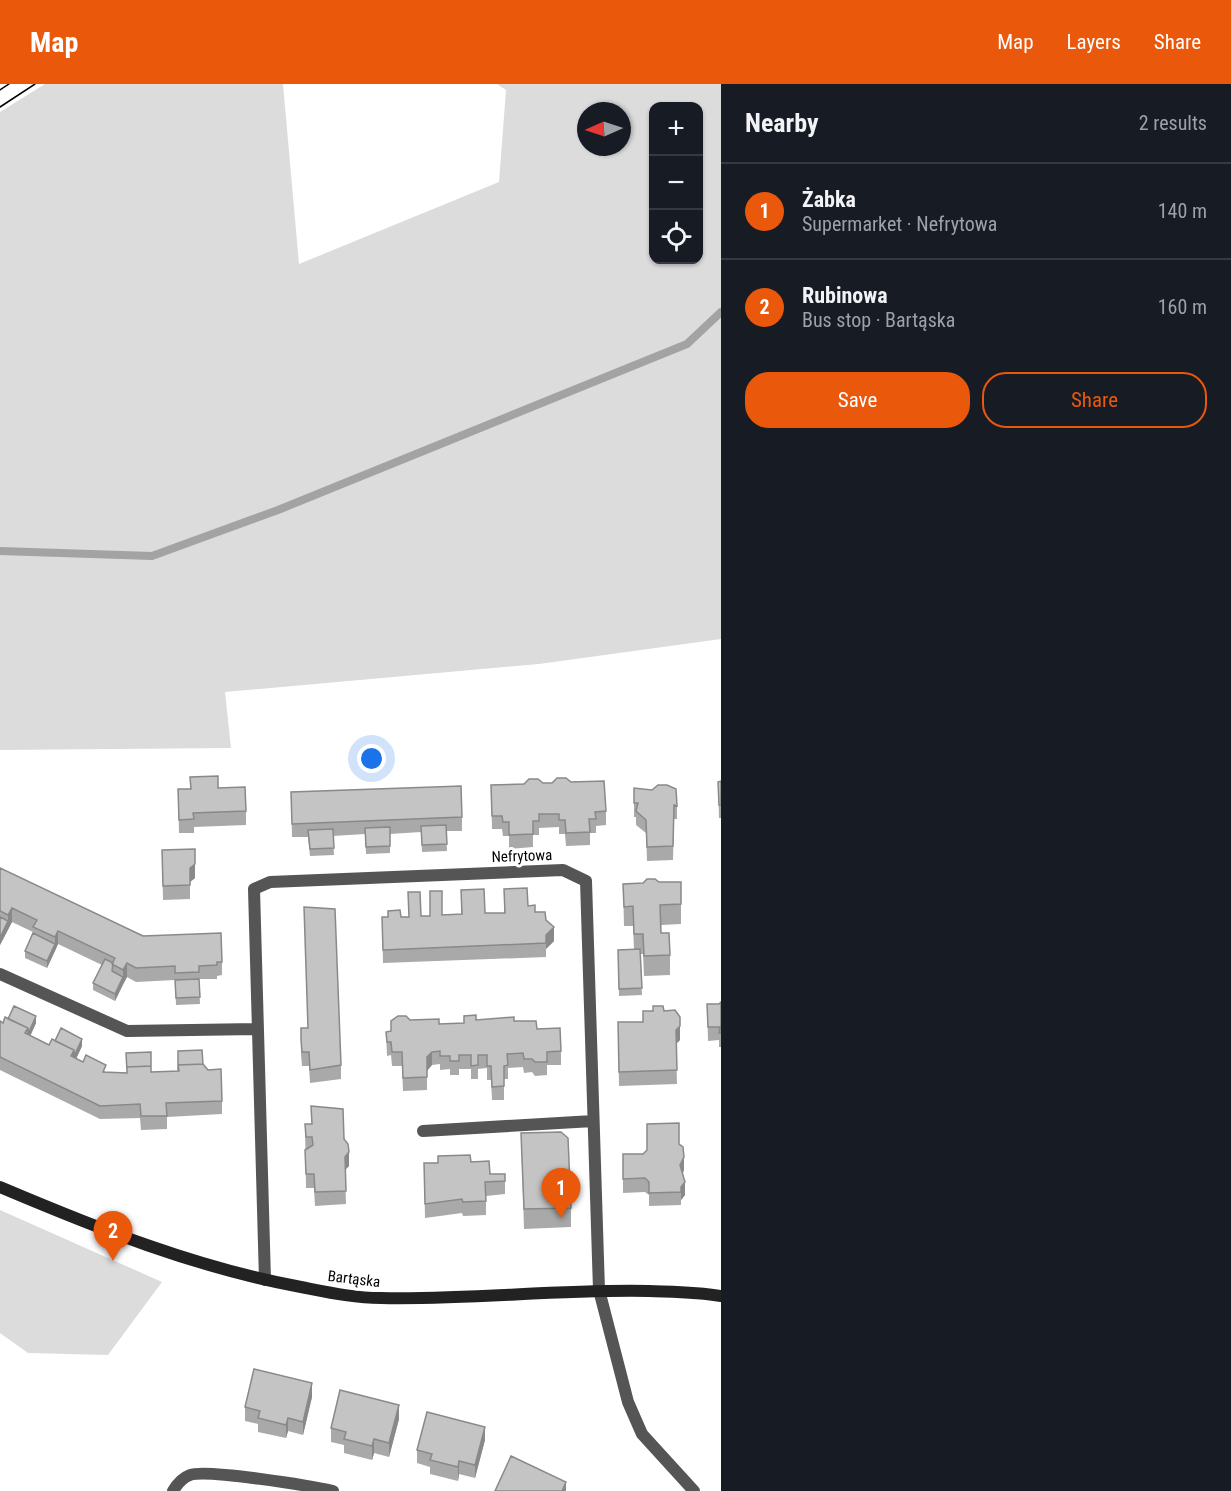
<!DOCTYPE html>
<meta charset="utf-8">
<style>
:root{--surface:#171b24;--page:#242831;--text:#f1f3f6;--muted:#9ea1a6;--line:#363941;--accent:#ea580c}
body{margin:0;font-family:"Roboto Condensed",sans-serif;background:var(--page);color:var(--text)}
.controls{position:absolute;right:18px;top:18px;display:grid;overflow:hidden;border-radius:12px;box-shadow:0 2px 4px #0004}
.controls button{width:54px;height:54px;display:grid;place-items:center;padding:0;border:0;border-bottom:2px solid var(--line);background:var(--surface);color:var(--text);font:30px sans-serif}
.compass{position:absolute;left:577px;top:18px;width:54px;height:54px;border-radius:50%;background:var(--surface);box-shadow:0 2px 4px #0004;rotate:267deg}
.you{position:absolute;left:372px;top:675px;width:21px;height:21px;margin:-15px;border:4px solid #fff;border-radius:50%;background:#1a73e8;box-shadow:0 0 0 9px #1a73e833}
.badge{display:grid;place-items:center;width:39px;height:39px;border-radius:50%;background:var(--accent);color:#fff;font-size:20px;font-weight:700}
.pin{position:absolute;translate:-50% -50px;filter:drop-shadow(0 2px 3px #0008)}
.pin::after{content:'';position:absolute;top:32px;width:21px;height:18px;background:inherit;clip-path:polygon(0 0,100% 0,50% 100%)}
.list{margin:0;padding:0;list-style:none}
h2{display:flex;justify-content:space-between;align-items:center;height:78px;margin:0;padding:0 24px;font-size:26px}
h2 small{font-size:20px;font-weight:400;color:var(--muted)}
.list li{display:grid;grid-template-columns:39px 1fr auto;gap:18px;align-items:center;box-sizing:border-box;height:96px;padding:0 24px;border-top:2px solid var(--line)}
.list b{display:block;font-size:22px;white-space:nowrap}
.list p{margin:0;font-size:20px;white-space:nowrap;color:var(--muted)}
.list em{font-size:20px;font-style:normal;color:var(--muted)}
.actions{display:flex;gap:12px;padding:18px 24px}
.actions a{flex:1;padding:14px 0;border:2px solid var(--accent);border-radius:24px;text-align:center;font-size:21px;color:var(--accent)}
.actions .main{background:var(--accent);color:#fff}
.icon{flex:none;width:33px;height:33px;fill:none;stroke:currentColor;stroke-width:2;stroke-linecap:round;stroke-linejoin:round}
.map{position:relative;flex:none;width:721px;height:1407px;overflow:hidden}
header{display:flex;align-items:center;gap:36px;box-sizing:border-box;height:84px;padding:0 30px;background:var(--accent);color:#fff}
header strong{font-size:28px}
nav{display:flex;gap:33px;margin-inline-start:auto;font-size:21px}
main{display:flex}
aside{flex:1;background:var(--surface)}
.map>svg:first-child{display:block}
</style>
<header>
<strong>Map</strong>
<nav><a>Map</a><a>Layers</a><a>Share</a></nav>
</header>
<main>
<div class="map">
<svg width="721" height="1407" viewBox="0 0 721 1407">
<rect width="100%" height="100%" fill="#fff"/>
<path fill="#dcdcdc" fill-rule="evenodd" d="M 45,0 L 283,0 L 299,180 L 499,98 L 506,6 L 497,0 L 721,0 L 721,555 L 539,580 L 225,608 L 231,664 L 0,666 L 0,28 ZM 654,22 L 698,22 L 698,176 L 654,176 ZM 586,27 L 622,27 L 622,63 L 586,63 Z
M 0,1126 L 162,1198 L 108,1271 L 28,1269 L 0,1249 Z"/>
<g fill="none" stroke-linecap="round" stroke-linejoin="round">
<path stroke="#a3a3a3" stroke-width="8" d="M 0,467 L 152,472 L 278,426 L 687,260 L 721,228"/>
<path stroke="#555" stroke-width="12" d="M 599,1206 L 628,1318 L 642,1350 L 694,1407"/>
<path stroke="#555" stroke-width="12" d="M 0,890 L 127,947 L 257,945
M 423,1047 L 593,1037
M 265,1196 L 254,805 L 270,798 L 563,786 L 586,797 L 599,1206
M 173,1407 C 177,1400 182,1394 190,1391 C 207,1385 312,1402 333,1407"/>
<path stroke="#222" stroke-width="12" d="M 0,1103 C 97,1144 196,1184 301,1203 C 327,1208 354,1214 381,1214 C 471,1216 559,1205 649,1207 C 673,1208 697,1208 721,1212"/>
<path stroke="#000" stroke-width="1.5" d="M 0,6 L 9,0
M 0,23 L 35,0"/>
</g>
<path fill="#a9a9a9" d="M 190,693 L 246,727 L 246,741 L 194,743 L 194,749 L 179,749 L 178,705 L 190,705 Z
M 721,697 L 721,734 L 719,734 L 718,698 Z
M 543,699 L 606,727 L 606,741 L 596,742 L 596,749 L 590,749 L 590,761 L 566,762 L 565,750 L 559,750 L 559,743 L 539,744 L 539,751 L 533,751 L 533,763 L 509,765 L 509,752 L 503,752 L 502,745 L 492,745 L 491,701 Z
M 634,704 L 677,722 L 677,735 L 674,735 L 673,776 L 647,777 L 646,749 L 636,741 L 636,733 L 634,733 Z
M 291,708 L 462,733 L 462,747 L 446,747 L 447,767 L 422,768 L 421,748 L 390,750 L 390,769 L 366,770 L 365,750 L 333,752 L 334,771 L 310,772 L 308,753 L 292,753 Z
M 162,766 L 195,794 L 190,798 L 190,815 L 163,816 Z
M 0,784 L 143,852 L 222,878 L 222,891 L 217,892 L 217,895 L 199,895 L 200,920 L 176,921 L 175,896 L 136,898 L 127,893 L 115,917 L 93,906 L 93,899 L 102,881 L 58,860 L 47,884 L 25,874 L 25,867 L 33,848 L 12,838 L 0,861 Z
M 623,800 L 681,820 L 681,840 L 661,841 L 661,849 L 670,871 L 670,891 L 644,892 L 643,870 L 640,870 L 642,911 L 619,912 L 618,866 L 634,866 L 633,842 L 624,842 Z
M 504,805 L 528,822 L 546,836 L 554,857 L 546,865 L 546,873 L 383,879 L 382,833 L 409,833 L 408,808 L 421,832 L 430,832 L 430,807 L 442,831 L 461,830 L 461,806 L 485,829 L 504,829 Z
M 304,823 L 341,981 L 341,995 L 310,999 L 309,982 L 302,982 L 301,970 L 301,944 L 308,944 Z
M 721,918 L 721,963 L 719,963 L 719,956 L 708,957 L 707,920 L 719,920 Z
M 664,927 L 680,956 L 676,960 L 677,1000 L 619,1002 L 618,938 L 643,938 Z
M 8,935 L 36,939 L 30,952 L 49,961 L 55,957 L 82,962 L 76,975 L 106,988 L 127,989 L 178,987 L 203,980 L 222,1017 L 222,1030 L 167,1033 L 167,1045 L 141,1046 L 140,1034 L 100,1035 L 0,986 L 0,937 L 3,939 Z
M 410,936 L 439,940 L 464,939 L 476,936 L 514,937 L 537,945 L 561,967 L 561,981 L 547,981 L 547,991 L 535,992 L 532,988 L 524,989 L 523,983 L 508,984 L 508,995 L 504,995 L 504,1016 L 492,1016 L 491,996 L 487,996 L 487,984 L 478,985 L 478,995 L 471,995 L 471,985 L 459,985 L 459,991 L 450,991 L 450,985 L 440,986 L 440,980 L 432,981 L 427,986 L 427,1006 L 403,1007 L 402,982 L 392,982 L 391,971 L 387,972 L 386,948 L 391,947 Z
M 305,1040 L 344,1055 L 349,1082 L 345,1086 L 346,1120 L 315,1122 L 314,1104 L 306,1104 Z
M 521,1049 L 571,1124 L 571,1143 L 524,1145 Z
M 679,1060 L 684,1086 L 683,1089 L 685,1111 L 681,1116 L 681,1121 L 649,1122 L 649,1111 L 645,1108 L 623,1109 L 623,1070 L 643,1070 Z
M 471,1078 L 490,1090 L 505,1090 L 505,1110 L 486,1112 L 486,1131 L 463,1132 L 462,1129 L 425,1134 L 424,1079 Z
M 312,1313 L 303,1351 L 288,1347 L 286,1354 L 258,1348 L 258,1340 L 245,1337 L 245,1323 Z
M 399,1335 L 389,1373 L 374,1369 L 372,1376 L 344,1369 L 344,1361 L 331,1358 L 331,1344 Z
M 485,1356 L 475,1394 L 459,1390 L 458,1397 L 430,1390 L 430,1383 L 417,1379 L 417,1366 Z"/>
<path fill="#898989" d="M 195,780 L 195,794 L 190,798 L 190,784 Z
M 12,824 L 12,838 L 0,861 L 0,854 L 8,837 L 8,831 Z
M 554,843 L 554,857 L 546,865 L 546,851 Z
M 58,847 L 58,860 L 55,867 L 55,853 Z
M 55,860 L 55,867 L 47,884 L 47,877 Z
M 127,879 L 127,893 L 123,900 L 123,886 Z
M 123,893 L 123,900 L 115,917 L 115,910 Z
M 36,932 L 36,939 L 28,957 L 28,950 Z
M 680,942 L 680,956 L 676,960 L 676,946 Z
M 82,955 L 82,962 L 71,986 L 71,972 L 74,966 Z
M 432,968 L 432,981 L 427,987 L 427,973 Z
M 349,1068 L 349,1082 L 345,1086 L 345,1073 Z
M 684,1073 L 684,1086 L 680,1094 L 680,1081 Z
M 685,1098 L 685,1111 L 681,1116 L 681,1103 Z
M 312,1299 L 312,1313 L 303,1351 L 303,1338 Z
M 399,1321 L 399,1335 L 389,1373 L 389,1359 Z
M 288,1334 L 288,1347 L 286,1354 L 286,1341 Z
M 485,1343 L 485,1356 L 475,1394 L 475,1381 Z
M 374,1355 L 374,1369 L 372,1376 L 372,1362 Z
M 459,1377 L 459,1390 L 458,1397 L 458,1383 Z
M 566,1398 L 566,1407 L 562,1407 Z"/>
<path fill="#c4c4c4" stroke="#898989" stroke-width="1.5" d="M 218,692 L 218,704 L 245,703 L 246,727 L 193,729 L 194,735 L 179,736 L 178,705 L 191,705 L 190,693 Z
M 557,694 L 566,694 L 571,698 L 604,697 L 606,727 L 595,728 L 596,735 L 589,735 L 590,748 L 566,749 L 565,736 L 559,736 L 559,730 L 539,730 L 539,737 L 533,737 L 533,750 L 509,751 L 509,738 L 503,738 L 502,732 L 492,732 L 491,701 L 524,700 L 529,695 L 538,695 L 543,699 L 552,699 Z
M 721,697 L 721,721 L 719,721 L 718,698 Z
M 658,701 L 667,701 L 676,705 L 677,722 L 674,721 L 673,762 L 647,763 L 646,736 L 636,727 L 638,719 L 634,719 L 634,704 L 652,706 Z
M 461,702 L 462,733 L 292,740 L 291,708 Z
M 446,741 L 447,760 L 422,761 L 421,742 Z
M 390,743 L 390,762 L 366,763 L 365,744 Z
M 333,745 L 334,764 L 310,765 L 308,746 Z
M 195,765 L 195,780 L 190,784 L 190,801 L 163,802 L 162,766 Z
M 0,784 L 143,852 L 221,849 L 222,878 L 217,878 L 217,881 L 199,882 L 199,888 L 175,889 L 175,882 L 136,884 L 127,879 L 123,886 L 112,880 L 115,874 L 58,847 L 55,853 L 33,843 L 37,836 L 12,824 L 8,831 L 0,827 Z
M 647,795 L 655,795 L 659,798 L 681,798 L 681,820 L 660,821 L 661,849 L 669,849 L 670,871 L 644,872 L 643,850 L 634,850 L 633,822 L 624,823 L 623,800 L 643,799 Z
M 527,804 L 528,822 L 535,821 L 535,828 L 545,828 L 546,836 L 554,843 L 546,851 L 546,859 L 383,866 L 382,833 L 388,833 L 388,827 L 400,826 L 401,833 L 409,833 L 408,808 L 420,808 L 421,832 L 430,832 L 430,807 L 442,807 L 442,831 L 462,830 L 461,806 L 484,805 L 485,829 L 505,829 L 504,805 Z
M 304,823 L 335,825 L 341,981 L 310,986 L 309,968 L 302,968 L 301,956 L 301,944 L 308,944 Z
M 0,833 L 8,837 L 0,854 Z
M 33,849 L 55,860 L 47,877 L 25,867 Z
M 640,865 L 642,904 L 619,905 L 618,866 Z
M 105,875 L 113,879 L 112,887 L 123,893 L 115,910 L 93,899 Z
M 199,895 L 200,913 L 176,914 L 175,896 Z
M 721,918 L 721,949 L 719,949 L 720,943 L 708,943 L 707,920 L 719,920 Z
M 14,922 L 36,932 L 28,950 L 28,944 L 8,935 Z
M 653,922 L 663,922 L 664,927 L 675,926 L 680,933 L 680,942 L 676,946 L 677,986 L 619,988 L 618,938 L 643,938 L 643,927 L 653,927 Z
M 476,931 L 476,936 L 514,933 L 514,937 L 536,937 L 537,945 L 560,944 L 561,967 L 547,968 L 547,978 L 535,978 L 532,975 L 524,975 L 523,969 L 507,970 L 508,981 L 504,982 L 504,1002 L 492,1003 L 491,982 L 487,982 L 487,971 L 478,971 L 478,981 L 471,982 L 471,971 L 459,971 L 459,977 L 450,977 L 450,972 L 440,972 L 440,967 L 432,968 L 427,973 L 427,993 L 403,994 L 402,968 L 392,968 L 391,958 L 387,958 L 386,948 L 391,947 L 391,937 L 398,932 L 406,932 L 410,936 L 439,935 L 439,940 L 464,939 L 464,932 Z
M 5,933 L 28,944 L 25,949 L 49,961 L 52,955 L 74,966 L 71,972 L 83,978 L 86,971 L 106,981 L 103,988 L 127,989 L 127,983 L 151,982 L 151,988 L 179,987 L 178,981 L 203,980 L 208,986 L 221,985 L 222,1017 L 166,1019 L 167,1032 L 141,1032 L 140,1020 L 100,1022 L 0,973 L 0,937 L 3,939 Z
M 61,944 L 82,955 L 74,972 L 74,966 L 55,957 Z
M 202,966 L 203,980 L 178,981 L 178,987 L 178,967 Z
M 151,968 L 151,982 L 127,983 L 127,987 L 126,969 Z
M 311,1022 L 343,1025 L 344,1055 L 348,1060 L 349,1068 L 345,1073 L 346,1107 L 315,1108 L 314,1090 L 306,1090 L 305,1066 L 313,1061 L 312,1053 L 306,1053 L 305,1040 L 312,1040 Z
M 679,1039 L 679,1060 L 683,1063 L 684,1073 L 680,1081 L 685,1098 L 681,1103 L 681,1108 L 649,1109 L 649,1098 L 645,1094 L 623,1095 L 623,1070 L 643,1070 L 647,1066 L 647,1040 Z
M 561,1048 L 568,1054 L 571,1124 L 524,1125 L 521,1049 Z
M 470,1071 L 471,1078 L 489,1077 L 490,1090 L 505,1090 L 505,1097 L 485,1098 L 486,1117 L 463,1118 L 462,1115 L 425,1120 L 424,1079 L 438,1079 L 438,1072 Z
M 254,1285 L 312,1299 L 303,1338 L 288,1334 L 286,1341 L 258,1334 L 260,1327 L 245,1323 Z
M 340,1306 L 399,1321 L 389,1359 L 374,1355 L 372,1362 L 344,1355 L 346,1348 L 331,1344 Z
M 427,1328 L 485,1343 L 475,1381 L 459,1377 L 458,1383 L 430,1376 L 432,1370 L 417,1366 Z
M 511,1372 L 566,1398 L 562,1407 L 495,1407 Z"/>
<g text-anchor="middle" stroke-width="6" stroke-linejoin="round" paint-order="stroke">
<g font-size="15" fill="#000" stroke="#fff">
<text transform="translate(522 772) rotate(-2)" y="5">Nefrytowa</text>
<text transform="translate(354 1195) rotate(7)" y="5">Bartąska</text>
</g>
</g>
</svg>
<div class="controls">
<button>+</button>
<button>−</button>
<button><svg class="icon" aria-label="locate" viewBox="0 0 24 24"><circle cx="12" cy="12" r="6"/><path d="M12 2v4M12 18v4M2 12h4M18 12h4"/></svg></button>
</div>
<svg class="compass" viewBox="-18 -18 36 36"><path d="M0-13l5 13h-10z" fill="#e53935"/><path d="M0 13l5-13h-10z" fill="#9ea1a6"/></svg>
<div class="you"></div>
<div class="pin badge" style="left:561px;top:1134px">1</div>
<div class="pin badge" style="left:113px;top:1177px">2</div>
</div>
<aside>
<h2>Nearby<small>2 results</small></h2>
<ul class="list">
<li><span class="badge">1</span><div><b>Żabka</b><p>Supermarket · Nefrytowa</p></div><em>140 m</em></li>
<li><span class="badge">2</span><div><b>Rubinowa</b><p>Bus stop · Bartąska</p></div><em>160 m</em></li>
</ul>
<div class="actions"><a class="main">Save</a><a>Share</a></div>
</aside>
</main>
